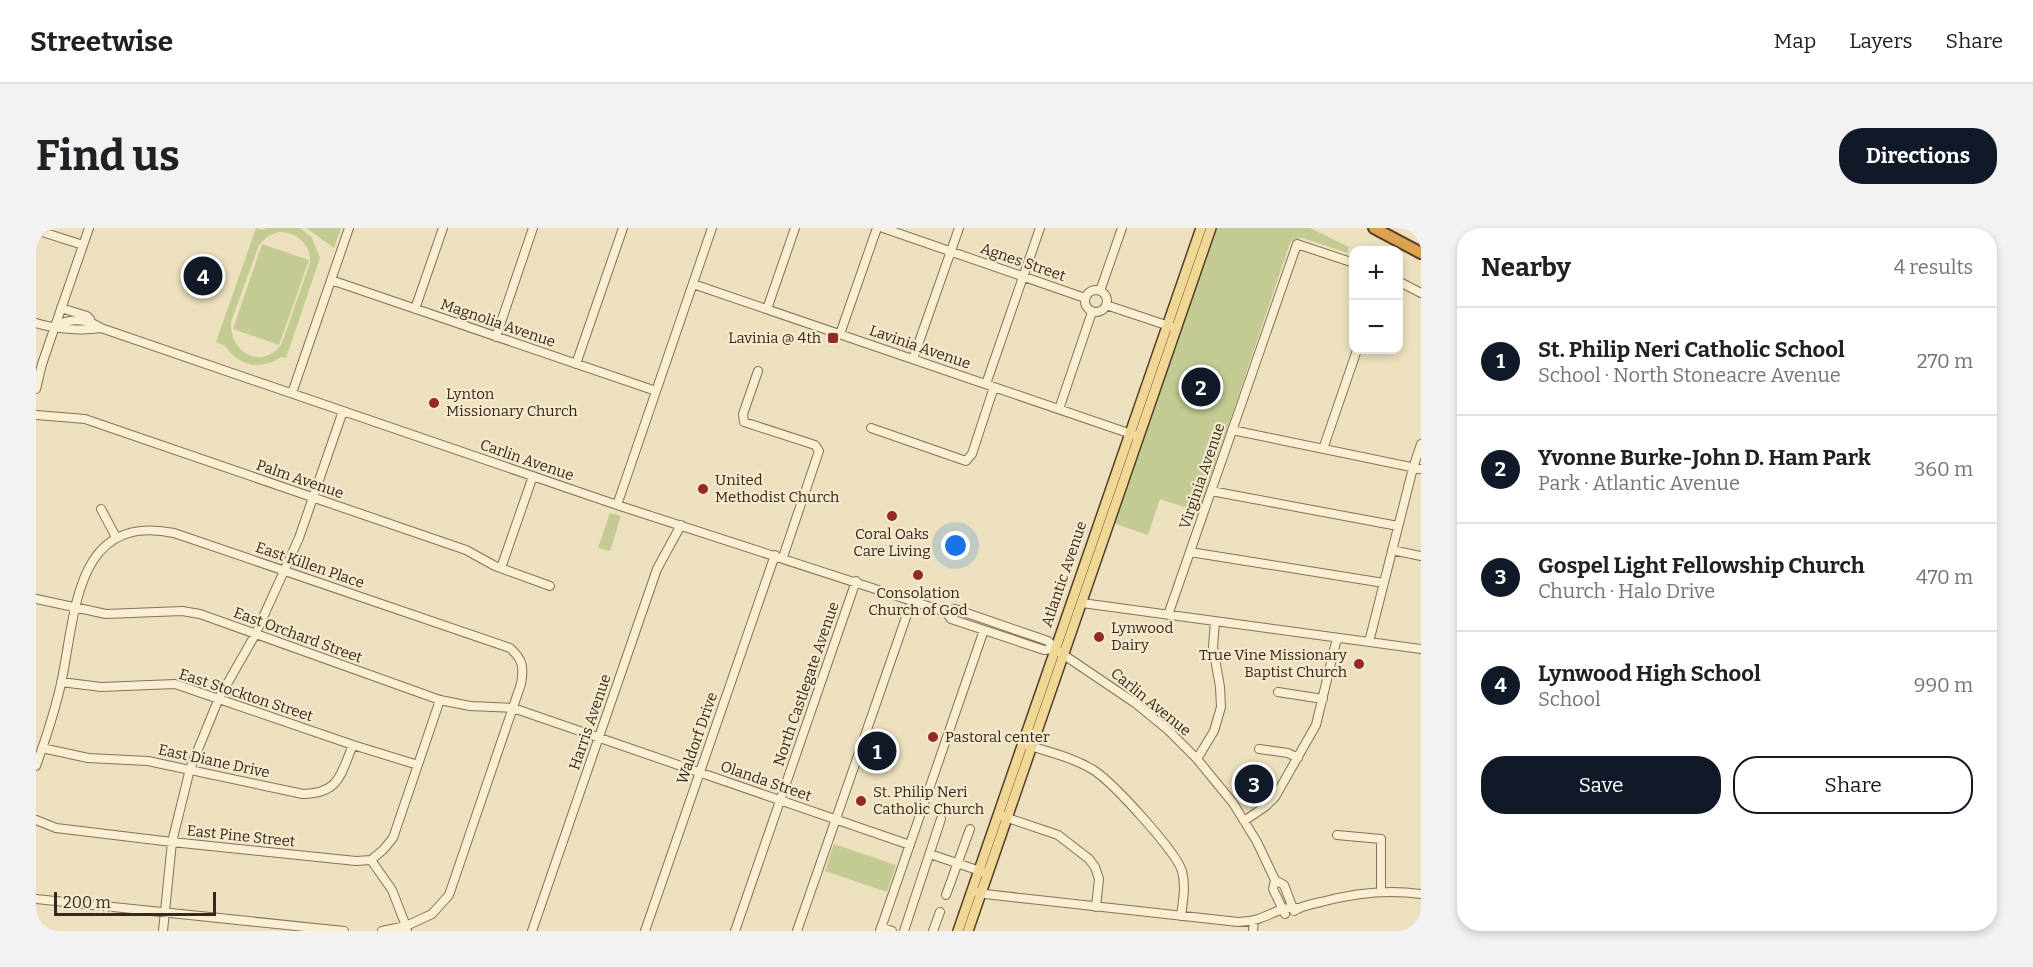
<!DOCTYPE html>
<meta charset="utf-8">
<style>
:root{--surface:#fff;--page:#f2f2f2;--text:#202124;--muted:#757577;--line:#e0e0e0;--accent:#111827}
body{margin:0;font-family:Bitter,serif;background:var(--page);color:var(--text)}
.controls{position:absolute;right:18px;top:18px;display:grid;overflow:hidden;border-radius:12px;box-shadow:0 3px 9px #0003}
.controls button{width:54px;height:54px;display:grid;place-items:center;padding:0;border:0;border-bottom:2px solid var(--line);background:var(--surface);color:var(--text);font:30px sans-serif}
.scale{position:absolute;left:18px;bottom:15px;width:162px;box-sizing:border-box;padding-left:6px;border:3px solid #35281c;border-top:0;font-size:16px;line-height:21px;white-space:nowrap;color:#35281c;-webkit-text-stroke:4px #f5eace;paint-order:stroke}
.you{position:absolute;left:920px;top:318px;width:21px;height:21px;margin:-15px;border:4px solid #fff;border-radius:50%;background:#1a73e8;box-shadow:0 0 0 9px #1a73e833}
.badge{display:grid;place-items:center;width:39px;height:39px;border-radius:50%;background:var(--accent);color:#fff;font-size:20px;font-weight:700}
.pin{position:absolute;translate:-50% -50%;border:3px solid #fff;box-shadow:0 2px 6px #0006}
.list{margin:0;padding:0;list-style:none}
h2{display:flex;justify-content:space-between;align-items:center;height:78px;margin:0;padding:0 24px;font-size:26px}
h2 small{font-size:20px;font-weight:400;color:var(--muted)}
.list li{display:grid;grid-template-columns:39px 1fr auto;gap:18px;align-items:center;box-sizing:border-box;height:108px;padding:0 24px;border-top:2px solid var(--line)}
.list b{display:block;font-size:22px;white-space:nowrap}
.list p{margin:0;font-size:20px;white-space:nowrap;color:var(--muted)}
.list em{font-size:20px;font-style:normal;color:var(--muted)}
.actions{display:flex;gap:12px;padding:18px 24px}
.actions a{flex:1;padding:14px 0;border:2px solid var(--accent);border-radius:24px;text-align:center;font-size:21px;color:var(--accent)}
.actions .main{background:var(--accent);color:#fff}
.map{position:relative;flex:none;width:1385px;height:703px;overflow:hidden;border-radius:24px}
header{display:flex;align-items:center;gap:36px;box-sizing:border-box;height:84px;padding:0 30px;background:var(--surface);border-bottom:2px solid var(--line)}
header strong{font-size:28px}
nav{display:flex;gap:33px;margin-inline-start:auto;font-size:21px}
.intro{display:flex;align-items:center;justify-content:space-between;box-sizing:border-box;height:144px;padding:0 36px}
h1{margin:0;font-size:42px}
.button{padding:15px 27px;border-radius:24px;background:var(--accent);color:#fff;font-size:21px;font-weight:700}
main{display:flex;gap:36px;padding:0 36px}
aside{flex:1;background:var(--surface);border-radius:24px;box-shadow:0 3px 9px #0003}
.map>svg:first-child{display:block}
</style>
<header>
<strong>Streetwise</strong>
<nav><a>Map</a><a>Layers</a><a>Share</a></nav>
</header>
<div class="intro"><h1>Find us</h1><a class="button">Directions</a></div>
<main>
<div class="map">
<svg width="1385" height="703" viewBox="0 0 1385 703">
<rect width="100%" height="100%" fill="#ede0be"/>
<path fill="#c3cb93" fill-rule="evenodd" d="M 220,0 L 227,2 L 230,0 L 264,0 L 276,10 L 284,30 L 250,130 L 245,129 C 231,139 213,140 199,129 C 191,122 192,118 180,114 ZM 243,4 C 262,4 275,17 274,35 L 246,115 C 228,143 193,126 195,94 L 223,17 L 232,8 Z
M 270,0 L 305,0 L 298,20 Z
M 1179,0 L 1274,0 L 1313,19 L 1311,25 L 1267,10 L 1259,11 L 1254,15 L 1163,284 L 1124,271 L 1112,307 L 1077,295 Z
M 226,16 L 273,32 L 243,117 L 197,101 Z
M 574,285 L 585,288 L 574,323 L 562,320 Z
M 798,616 L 860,637 L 851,664 L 789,643 Z"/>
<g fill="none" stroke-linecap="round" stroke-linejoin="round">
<g stroke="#857157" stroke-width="10">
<path id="minor" d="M 847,0 L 1049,70
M 0,2 L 47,17
M 295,52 L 620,163
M 1362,53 L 1385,65
M 657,56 L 1098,207
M1049 73a11 11 0 1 1 22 0a11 11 0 1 1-22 0Z
M 1064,63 L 1086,0
M 1070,77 L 1136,99
M 25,80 L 51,88 L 54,91
M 379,81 L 407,0
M 731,81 L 759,0
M 0,95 C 19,101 45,103 65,100
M 19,98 C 35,90 50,90 65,100 L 581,277 L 910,384 L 915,391 L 1008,422 L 1019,421
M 804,106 L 841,0
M 460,109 L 497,0
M 877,131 L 923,0
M 540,136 L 587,0
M 722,143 L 707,186 L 708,194 L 779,217 L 783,223 L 747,329
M 950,156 L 1004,0
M 0,161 L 6,136 L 53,0
M 256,165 L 313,0
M 1023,181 L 1056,84
M 0,187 L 49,191 L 430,322 L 459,338 L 514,358
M 835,200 L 930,233 L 936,226 L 958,159
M 1196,202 L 1385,241
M 1287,221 L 1321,122
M 1175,263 L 1362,298
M 581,277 L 676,0
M 65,281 L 80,309
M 1356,322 L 1385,328
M 1154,324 L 1348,355
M 465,340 L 497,248
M 0,371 L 70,386 L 146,383 L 164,386 L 404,472 L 434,478 L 477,480 L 874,617
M 1046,375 L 1385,421
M 910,384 L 919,381 L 1012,413 L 1019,421 L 1099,475 L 1132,502 L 1161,531 L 1197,575 L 1221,614 L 1239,652 L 1248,657 L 1258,683
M 1132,387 L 1261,16 L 1318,35
M 1333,414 L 1377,240 L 1385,216
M 25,454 L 65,459 L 139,456 L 317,517 L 382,537
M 1242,464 L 1287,471
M 991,517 C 1013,524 1039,530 1059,543 C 1078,556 1139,622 1146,643 C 1150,658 1147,673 1145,688
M 6,520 L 52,530 L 112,533 L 267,566 C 304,565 304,547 317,517
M 1223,521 L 1252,525 L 1262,530
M 1161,531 L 1178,503 L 1185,479 L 1184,459 L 1177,419 L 1179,393
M 0,538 C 10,510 20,480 26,451 C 40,382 40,285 138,305 L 474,420 C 487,432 488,439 485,456 L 413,667 L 396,686 L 370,698 L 356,662 L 335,632 L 320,633 L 136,614 L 20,600 L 0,592
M 966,588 L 1022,607 L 1053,631 L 1059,639 L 1063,651 L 1060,679
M 1208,593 L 1230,578 L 1239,569 L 1280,497 L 1301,410
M 1301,607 L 1345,611 L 1345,664
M 894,626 L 947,644
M 335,632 L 347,622 L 357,610 L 404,472
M 1239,652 L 1237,661 L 1249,686
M 942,664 L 949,666 L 1202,694 C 1209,694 1215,693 1222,691 C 1235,687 1247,678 1261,680
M 910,667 L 934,601
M 0,671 L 308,703
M 1258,683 C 1265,678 1275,676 1285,674 C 1318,665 1351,661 1385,666
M 845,699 L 856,703
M 127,703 L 136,614 L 154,541 L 183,470 L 219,407 L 263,310 L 307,183
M 346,703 L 370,698 L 371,703
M 496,703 L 621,341 L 645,297
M 609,703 L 739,327
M 699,703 L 820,353
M 761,703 L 876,372
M 844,703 L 948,402
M 868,703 L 905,591
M 897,703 L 904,684
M 1217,703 L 1218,692"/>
</g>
<g stroke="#533f2c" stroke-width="12">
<path id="major" d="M 922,703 L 1165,0
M 932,703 L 1175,0"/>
</g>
<g stroke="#533f2c" stroke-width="14">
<path id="highway" d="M 1338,0 L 1385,25
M 1381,0 L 1385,2"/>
</g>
<use href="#minor" stroke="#f8eed1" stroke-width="8"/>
<use href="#major" stroke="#f1d795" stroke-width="9"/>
<use href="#highway" stroke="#dea24e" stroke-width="10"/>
</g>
<g fill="#942a28" stroke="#f5eace" stroke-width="2">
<rect x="791" y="104" width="12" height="12" rx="3"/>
<circle cx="398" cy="175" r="6"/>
<circle cx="667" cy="261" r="6"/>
<circle cx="856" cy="288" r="6"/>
<circle cx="882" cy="347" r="6"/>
<circle cx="1063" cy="409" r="6"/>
<circle cx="1323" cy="436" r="6"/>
<circle cx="897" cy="509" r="6"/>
<circle cx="825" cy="573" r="6"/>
</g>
<g text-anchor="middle" stroke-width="4.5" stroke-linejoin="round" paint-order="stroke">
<g font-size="15" fill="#35281c" stroke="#f5eace">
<text transform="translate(987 34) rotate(19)" y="5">Agnes Street</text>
<text transform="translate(462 95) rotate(19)" y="5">Magnolia Avenue</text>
<text transform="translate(884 119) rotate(19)" y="5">Lavinia Avenue</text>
<text transform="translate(491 232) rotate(19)" y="5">Carlin Avenue</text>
<text transform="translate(1166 248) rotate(-71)" y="5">Virginia Avenue</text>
<text transform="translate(264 251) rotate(19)" y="5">Palm Avenue</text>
<text transform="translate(274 337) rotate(19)" y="5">East Killen Place</text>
<text transform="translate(1028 346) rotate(-71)" y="5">Atlantic Avenue</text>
<text transform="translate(262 407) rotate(20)" y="5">East Orchard Street</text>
<text transform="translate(770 456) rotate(-71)" y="5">North Castlegate Avenue</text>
<text transform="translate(210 467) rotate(18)" y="5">East Stockton Street</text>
<text transform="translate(1115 474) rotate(39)" y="5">Carlin Avenue</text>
<text transform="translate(554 494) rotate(-71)" y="5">Harris Avenue</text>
<text transform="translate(661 510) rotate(-71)" y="5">Waldorf Drive</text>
<text transform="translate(178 533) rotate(12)" y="5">East Diane Drive</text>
<text transform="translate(730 553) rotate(19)" y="5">Olanda Street</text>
<text transform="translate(205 608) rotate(6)" y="5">East Pine Street</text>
</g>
<g font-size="15" fill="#35281c" stroke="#f5eace" text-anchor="start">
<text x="785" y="115" text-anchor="end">Lavinia @ 4th</text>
<text x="410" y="171">Lynton<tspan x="410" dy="17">Missionary Church</tspan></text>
<text x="679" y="257">United<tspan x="679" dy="17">Methodist Church</tspan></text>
<text x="856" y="311" text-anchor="middle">Coral Oaks<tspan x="856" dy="17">Care Living</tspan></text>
<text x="882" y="370" text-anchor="middle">Consolation<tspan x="882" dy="17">Church of God</tspan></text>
<text x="1075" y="405">Lynwood<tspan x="1075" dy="17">Dairy</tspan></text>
<text x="1311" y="432" text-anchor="end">True Vine Missionary<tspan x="1311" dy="17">Baptist Church</tspan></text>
<text x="909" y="514">Pastoral center</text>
<text x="837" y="569">St. Philip Neri<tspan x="837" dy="17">Catholic Church</tspan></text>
</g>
</g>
</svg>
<div class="controls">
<button>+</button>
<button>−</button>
</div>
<div class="scale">200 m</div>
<div class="you"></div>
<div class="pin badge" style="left:841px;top:523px">1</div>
<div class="pin badge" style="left:1165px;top:159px">2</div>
<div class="pin badge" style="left:1218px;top:556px">3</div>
<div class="pin badge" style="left:167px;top:48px">4</div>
</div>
<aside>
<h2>Nearby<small>4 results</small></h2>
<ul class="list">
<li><span class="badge">1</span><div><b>St. Philip Neri Catholic School</b><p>School · North Stoneacre Avenue</p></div><em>270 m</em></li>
<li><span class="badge">2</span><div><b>Yvonne Burke-John D. Ham Park</b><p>Park · Atlantic Avenue</p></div><em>360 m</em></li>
<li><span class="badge">3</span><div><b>Gospel Light Fellowship Church</b><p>Church · Halo Drive</p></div><em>470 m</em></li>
<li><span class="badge">4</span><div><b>Lynwood High School</b><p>School</p></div><em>990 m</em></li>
</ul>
<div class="actions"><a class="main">Save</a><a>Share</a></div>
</aside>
</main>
